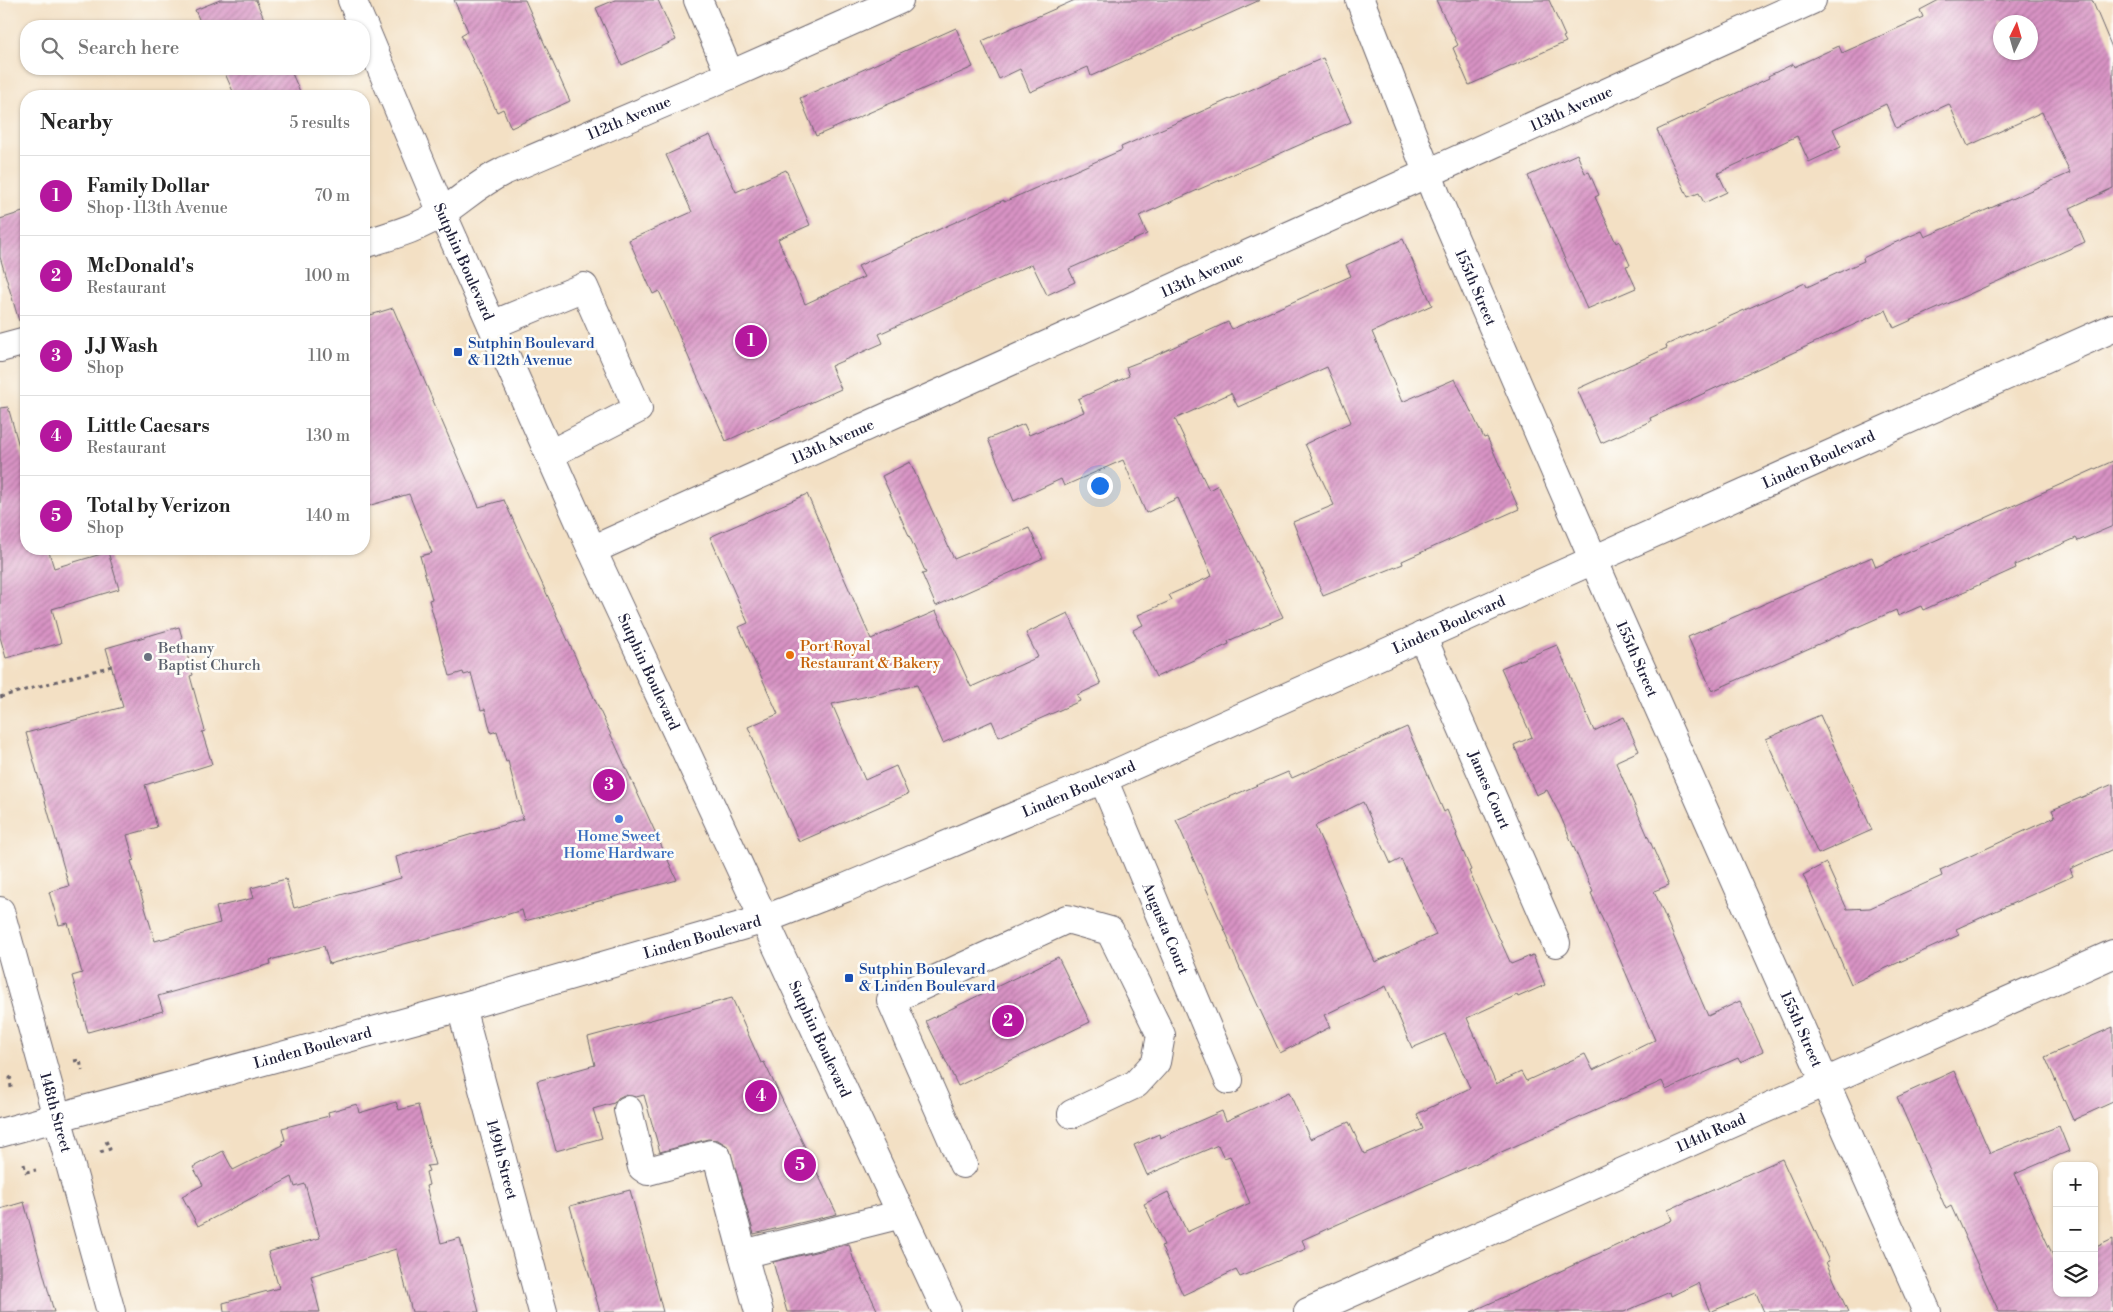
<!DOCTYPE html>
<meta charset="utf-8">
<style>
:root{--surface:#fff;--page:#f2f2f2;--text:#222;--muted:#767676;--line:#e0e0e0;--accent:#b5179e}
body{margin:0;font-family:"Libre Bodoni",serif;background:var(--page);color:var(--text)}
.controls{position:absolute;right:15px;bottom:15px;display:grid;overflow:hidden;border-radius:10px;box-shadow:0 1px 4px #0004}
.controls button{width:45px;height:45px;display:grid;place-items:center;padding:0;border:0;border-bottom:1px solid var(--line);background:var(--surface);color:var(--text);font:25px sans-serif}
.compass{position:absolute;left:1993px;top:15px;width:45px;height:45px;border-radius:50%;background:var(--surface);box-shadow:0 1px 4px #0004;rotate:5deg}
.you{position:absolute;left:1099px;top:485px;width:18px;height:18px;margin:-12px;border:4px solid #fff;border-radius:50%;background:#1a73e8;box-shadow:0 0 0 8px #1a73e833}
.badge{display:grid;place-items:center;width:32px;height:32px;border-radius:50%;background:var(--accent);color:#fff;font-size:16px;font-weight:700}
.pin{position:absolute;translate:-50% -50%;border:2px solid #fff;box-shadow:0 1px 5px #0006}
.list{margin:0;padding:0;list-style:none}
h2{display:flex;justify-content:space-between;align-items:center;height:65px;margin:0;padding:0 20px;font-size:21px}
h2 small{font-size:16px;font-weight:400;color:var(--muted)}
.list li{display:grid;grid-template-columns:32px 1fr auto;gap:15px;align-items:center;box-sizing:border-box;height:80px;padding:0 20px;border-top:1px solid var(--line)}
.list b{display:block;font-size:19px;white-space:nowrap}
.list p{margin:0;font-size:16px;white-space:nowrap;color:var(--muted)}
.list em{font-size:16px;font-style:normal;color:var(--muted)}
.icon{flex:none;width:28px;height:28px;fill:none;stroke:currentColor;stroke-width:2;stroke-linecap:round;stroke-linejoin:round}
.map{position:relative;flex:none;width:2113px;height:1312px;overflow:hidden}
.search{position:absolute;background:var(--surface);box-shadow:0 1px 4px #0004;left:20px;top:20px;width:350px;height:55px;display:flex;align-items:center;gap:12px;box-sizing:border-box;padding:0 18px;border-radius:20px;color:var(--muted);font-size:19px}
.panel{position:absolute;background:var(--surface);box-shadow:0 1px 4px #0004;left:20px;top:90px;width:350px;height:465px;border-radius:20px}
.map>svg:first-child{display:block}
</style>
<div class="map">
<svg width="2113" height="1312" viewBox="0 0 2113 1312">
<defs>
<pattern id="building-hatch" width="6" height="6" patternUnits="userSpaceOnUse" patternTransform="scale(1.25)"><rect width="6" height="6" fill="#d893c4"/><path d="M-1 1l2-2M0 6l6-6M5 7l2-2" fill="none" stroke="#af78a0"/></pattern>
</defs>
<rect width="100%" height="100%" fill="#fdfcf7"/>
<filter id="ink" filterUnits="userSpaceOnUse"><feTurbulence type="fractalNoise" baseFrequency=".02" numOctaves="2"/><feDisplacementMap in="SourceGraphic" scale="10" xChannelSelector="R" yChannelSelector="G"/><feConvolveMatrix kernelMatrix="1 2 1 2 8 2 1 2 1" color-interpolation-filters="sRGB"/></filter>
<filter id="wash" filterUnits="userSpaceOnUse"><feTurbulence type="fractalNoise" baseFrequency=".0096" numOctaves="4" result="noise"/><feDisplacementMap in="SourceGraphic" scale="20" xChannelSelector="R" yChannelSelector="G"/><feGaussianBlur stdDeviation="1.12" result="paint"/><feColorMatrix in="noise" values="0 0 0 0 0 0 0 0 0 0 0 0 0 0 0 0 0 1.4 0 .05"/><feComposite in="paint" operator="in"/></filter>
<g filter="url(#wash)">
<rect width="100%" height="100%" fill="#f3e0c4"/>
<g id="blocks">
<path fill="url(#building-hatch)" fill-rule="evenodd" d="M 220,0 L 256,0 L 267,26 L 202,26 L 195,10 Z
M 454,0 L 525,0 L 570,101 L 511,128 L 503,109 L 497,112 L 461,35 L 468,31 Z
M 615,0 L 658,0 L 676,40 L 622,65 L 596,8 Z
M 1075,0 L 1260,0 L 1091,76 L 1088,67 L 1030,92 L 1020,69 L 999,79 L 982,41 Z
M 1436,0 L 1549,0 L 1565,36 L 1563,37 L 1566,42 L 1469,85 L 1453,48 L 1458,45 Z
M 1939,0 L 2092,0 L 2113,50 L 2113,188 L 2070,208 L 2085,242 L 1894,328 L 1886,310 L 1650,418 L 1651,421 L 1601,443 L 1577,389 L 1667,348 L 1666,345 L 1805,283 L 1807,287 L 1864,261 L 1863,258 L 1892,244 L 1922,231 L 1925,237 L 2070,173 L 2042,112 L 1968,146 L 1949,104 L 1896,128 L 1886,104 L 1833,129 L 1841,147 L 1809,162 L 1797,136 L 1718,173 L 1727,192 L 1704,203 L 1699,193 L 1688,197 L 1657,130 L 1769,78 L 1768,76 L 1793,64 L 1794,67 L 1839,46 L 1842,53 L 1923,17 L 1920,10 ZM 2000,22 L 2030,22 L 2030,52 L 2000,52 Z
M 956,28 L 973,67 L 816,136 L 800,98 Z
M 1323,58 L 1351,122 L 1139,216 L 1147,234 L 1069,269 L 1075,282 L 1047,295 L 1032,264 L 879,334 L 883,343 L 831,366 L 841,389 L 726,441 L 659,291 L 653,294 L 629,240 L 692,212 L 666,155 L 710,135 L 736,192 L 786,170 L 810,225 L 778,239 L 805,304 L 864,277 L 858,266 L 1004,200 L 1004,202 L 1122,150 L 1121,147 Z
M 223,69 L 290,69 L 302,96 L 235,96 Z
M 1577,154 L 1585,173 L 1589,172 L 1599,195 L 1595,197 L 1616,243 L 1619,241 L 1630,265 L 1626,266 L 1636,288 L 1587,309 L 1528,176 Z
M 26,211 L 26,320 L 19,321 L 0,257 L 0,219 Z
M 1403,239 L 1432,305 L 1372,332 L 1402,402 L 1455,379 L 1484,438 L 1487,437 L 1519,509 L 1402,561 L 1403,564 L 1323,596 L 1293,522 L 1334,505 L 1305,444 L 1351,422 L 1327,367 L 1238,407 L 1231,393 L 1175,419 L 1209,490 L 1218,485 L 1283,617 L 1228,641 L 1229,644 L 1156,677 L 1133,630 L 1143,625 L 1138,615 L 1172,600 L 1169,595 L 1212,576 L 1178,498 L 1146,513 L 1123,460 L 1064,486 L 1061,479 L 1014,501 L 988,439 L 1024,424 L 1029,435 L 1084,412 L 1078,399 L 1129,376 L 1126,367 L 1152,357 L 1228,322 L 1232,329 L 1351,276 L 1346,265 Z
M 393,308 L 479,507 L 504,500 L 677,880 L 525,921 L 522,910 L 453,931 L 329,964 L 324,946 L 270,960 L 271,964 L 158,996 L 163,1011 L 88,1032 L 72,976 L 82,973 L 68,923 L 59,925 L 49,892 L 69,886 L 26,733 L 123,707 L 106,648 L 179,627 L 193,675 L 190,676 L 205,731 L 202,732 L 212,764 L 145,785 L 157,827 L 127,835 L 134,860 L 131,861 L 155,941 L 220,923 L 216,907 L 254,898 L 251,888 L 286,879 L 294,908 L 401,878 L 396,857 L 523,819 L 508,761 L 506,762 L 497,731 L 491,733 L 485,709 L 481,710 L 471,673 L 464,675 L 463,672 L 450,676 L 429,600 L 432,599 L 420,556 L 432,553 L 409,494 L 364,507 L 364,317 Z
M 8,407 L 26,471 L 26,549 L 48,549 L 54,568 L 108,552 L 119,589 L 52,609 L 61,643 L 6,658 L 0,637 L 0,408 Z
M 2113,461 L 2113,526 L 2078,541 L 2076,538 L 2015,565 L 2016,568 L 1923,610 L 1921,606 L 1898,616 L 1896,610 L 1712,691 L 1688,637 L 1872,557 L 1876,567 Z
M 910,462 L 954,559 L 1029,528 L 1043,558 L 936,606 L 922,574 L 926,573 L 882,476 Z
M 807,494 L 871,639 L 936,611 L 971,687 L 1038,657 L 1026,633 L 1068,613 L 1101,684 L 1077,695 L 1080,701 L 999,737 L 992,721 L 943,743 L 917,685 L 832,704 L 865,780 L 896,766 L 908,794 L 799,842 L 748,727 L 778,714 L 739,627 L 748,623 L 710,537 Z
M 1557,645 L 1594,731 L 1624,717 L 1639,751 L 1617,761 L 1616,763 L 1669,885 L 1654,891 L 1708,1016 L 1740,1001 L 1763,1051 L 1740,1062 L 1738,1058 L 1666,1090 L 1662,1081 L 1651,1086 L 1302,1240 L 1306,1249 L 1240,1277 L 1236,1270 L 1183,1295 L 1161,1246 L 1164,1245 L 1144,1204 L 1168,1192 L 1187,1232 L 1250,1203 L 1230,1156 L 1224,1158 L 1218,1145 L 1147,1175 L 1134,1145 L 1159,1134 L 1160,1138 L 1222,1111 L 1226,1121 L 1289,1092 L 1310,1139 L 1349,1122 L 1364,1154 L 1423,1129 L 1417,1114 L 1470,1088 L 1445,1034 L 1412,1048 L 1386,986 L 1324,1015 L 1330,1027 L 1280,1053 L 1242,971 L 1241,971 L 1228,941 L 1229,940 L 1176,820 L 1288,772 L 1292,778 L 1407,727 L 1444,812 L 1447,810 L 1457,834 L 1456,835 L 1471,870 L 1469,871 L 1511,964 L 1533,955 L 1545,985 L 1518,997 L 1517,995 L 1467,1018 L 1496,1084 L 1521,1072 L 1526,1081 L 1585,1054 L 1593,1070 L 1655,1040 L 1591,893 L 1593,892 L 1560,815 L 1547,790 L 1536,795 L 1514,745 L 1532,737 L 1501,668 ZM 1363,802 L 1391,864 L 1401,859 L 1436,935 L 1375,962 L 1315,826 Z
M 1820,715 L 1872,830 L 1818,854 L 1766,739 Z
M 2113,784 L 2113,849 L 2070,869 L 2073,876 L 1956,929 L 1959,935 L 1851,984 L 1803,875 L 1826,863 L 1847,909 L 1870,908 L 1942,876 L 1940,870 L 2055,817 L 2052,810 Z
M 1058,957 L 1090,1022 L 958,1086 L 926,1021 Z
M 732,998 L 761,1063 L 764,1062 L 837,1214 L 754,1234 L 729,1147 L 718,1140 L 708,1139 L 660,1152 L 644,1095 L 636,1097 L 624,1095 L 618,1098 L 614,1103 L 593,1109 L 602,1138 L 556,1151 L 537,1081 L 595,1065 L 588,1037 Z
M 2113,1027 L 2113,1102 L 2073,1120 L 2045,1057 Z
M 1954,1071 L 1990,1153 L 2059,1126 L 2069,1151 L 2015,1174 L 2057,1264 L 2057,1293 L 2094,1293 L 2094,1248 L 2113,1239 L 2113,1312 L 1999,1312 L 1951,1206 L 1946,1209 L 1897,1097 Z
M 396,1102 L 399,1110 L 418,1105 L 435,1165 L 427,1166 L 429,1171 L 426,1172 L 429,1185 L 426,1186 L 441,1243 L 460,1238 L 479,1312 L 412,1312 L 396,1249 L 311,1276 L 320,1312 L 224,1312 L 223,1303 L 279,1288 L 268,1252 L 320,1238 L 305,1184 L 295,1187 L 292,1177 L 198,1226 L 182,1196 L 203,1185 L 193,1167 L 223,1151 L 233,1170 L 283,1145 L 282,1141 L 285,1140 L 282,1128 L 329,1116 L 328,1112 L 357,1104 L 359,1113 Z
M 1782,1159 L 1829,1261 L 1826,1262 L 1848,1312 L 1764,1312 L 1756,1293 L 1710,1312 L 1698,1283 L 1671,1296 L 1670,1292 L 1624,1312 L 1471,1312 L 1672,1220 L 1668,1210 Z
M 630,1190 L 653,1274 L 663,1312 L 600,1312 L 589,1274 L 570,1206 Z
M 24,1202 L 54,1312 L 0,1312 L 0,1209 Z
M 849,1244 L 853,1258 L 878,1312 L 787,1312 L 773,1262 Z"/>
</g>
</g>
<g filter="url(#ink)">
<use href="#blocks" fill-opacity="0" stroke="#6b646b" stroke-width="1"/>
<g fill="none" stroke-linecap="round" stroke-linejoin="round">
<g stroke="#6b646b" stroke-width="30">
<g id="minor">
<path d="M 698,0 L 730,75"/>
<path id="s1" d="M 1360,0 L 1438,200 L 1610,598 L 1927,1312"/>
<path id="s2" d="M 364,244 C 390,236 420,228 443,212 C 465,197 479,183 504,171 L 730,75 L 899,0"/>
<path d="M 492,325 L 584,287 L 638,409 L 550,454"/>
<path d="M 0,348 L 26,341"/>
<path id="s3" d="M 592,550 L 1812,0"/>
<path id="s4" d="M 1422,636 L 1556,943"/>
<path id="s5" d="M 1103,779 L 1229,1080"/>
<path id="s6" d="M 0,911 L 111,1312"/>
<path id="s7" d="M 461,1007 L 543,1312"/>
<path d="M 628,1110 L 642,1167 L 648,1171 L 711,1154 L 717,1157 L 743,1254 L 902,1214"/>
<path d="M 963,1164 L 891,1000 L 1067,919 L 1110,931 L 1161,1035 L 1156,1062 L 1136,1084 L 1072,1114"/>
<path d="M 743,1254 L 759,1312"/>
<path id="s8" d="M 1308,1312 L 2113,954"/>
</g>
</g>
<g stroke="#6b646b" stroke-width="30">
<g id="major">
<path d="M 352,0 L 363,26"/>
<path id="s9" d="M 364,27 L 442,213 L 592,550 L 947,1312"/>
<path id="s10" d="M 0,1133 L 461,1007 L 765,919 L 845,888 L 1103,779 L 2113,328"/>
</g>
</g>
<path stroke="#6b646b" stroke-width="3" stroke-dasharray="4 4" stroke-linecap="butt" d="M 0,697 L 112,666
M 74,1061 L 80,1060 L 82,1071
M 11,1088 L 10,1078 L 13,1076
M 100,1152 L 110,1149 L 106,1141
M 24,1164 L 26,1172 L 36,1170"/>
<use href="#minor" stroke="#fff" stroke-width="28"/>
<use href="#major" stroke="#fff" stroke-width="28"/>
</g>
</g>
<g fill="#1a4fb4" stroke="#fdfcf7" stroke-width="2">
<rect x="453" y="347" width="10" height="10" rx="2.5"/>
<rect x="844" y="973" width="10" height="10" rx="2.5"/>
</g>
<circle fill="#e8710a" stroke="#fdfcf7" stroke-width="2" cx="790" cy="655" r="5"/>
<circle fill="#6b7280" stroke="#fdfcf7" stroke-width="2" cx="148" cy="657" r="5"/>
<circle fill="#3f7fe0" stroke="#fdfcf7" stroke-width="2" cx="619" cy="819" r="5"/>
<g text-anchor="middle" stroke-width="5" stroke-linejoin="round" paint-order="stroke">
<g font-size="15" fill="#22223b" stroke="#fdfcf7">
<text dy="5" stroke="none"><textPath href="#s3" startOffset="1074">113th Avenue</textPath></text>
<text dy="5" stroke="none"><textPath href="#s2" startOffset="295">112th Avenue</textPath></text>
<text dy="5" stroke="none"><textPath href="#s9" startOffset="255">Sutphin Boulevard</textPath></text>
<text dy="5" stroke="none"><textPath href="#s3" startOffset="669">113th Avenue</textPath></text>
<text dy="5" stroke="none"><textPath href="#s1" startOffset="310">155th Street</textPath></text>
<text dy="5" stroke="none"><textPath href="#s3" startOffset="264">113th Avenue</textPath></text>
<text dy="5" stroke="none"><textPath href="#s10" startOffset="1944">Linden Boulevard</textPath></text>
<text dy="5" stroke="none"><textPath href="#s10" startOffset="1539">Linden Boulevard</textPath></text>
<text dy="5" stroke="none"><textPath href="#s1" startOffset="715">155th Street</textPath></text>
<text dy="5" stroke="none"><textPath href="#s9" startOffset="705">Sutphin Boulevard</textPath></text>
<text dy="5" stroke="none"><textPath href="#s10" startOffset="1134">Linden Boulevard</textPath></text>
<text dy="5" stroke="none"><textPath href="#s4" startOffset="168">James Court</textPath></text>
<text dy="5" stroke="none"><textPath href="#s5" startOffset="162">Augusta Court</textPath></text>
<text dy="5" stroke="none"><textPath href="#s10" startOffset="729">Linden Boulevard</textPath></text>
<text dy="5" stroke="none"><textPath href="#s1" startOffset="1120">155th Street</textPath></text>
<text dy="5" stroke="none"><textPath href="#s9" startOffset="1110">Sutphin Boulevard</textPath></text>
<text dy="5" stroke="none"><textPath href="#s10" startOffset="324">Linden Boulevard</textPath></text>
<text dy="5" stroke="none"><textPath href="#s6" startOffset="209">148th Street</textPath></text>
<text dy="5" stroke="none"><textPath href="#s8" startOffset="441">114th Road</textPath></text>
<text dy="5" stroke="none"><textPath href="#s7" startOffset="158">149th Street</textPath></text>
</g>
<g font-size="15" fill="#164399" stroke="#fdfcf7" text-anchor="start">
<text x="468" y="348">Sutphin Boulevard<tspan x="468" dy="17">&amp; 112th Avenue</tspan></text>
<text x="859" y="974">Sutphin Boulevard<tspan x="859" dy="17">&amp; Linden Boulevard</tspan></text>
</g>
<g font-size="15" fill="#c56008" stroke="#fdfcf7" text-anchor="start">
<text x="800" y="651">Port Royal<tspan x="800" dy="17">Restaurant &amp; Bakery</tspan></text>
</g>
<g font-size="15" fill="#5b616d" stroke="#fdfcf7" text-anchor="start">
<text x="158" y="653">Bethany<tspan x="158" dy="17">Baptist Church</tspan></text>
</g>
<g font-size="15" fill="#366cbe" stroke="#fdfcf7">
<text x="619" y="841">Home Sweet<tspan x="619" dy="17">Home Hardware</tspan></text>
</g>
</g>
</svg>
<div class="controls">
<button>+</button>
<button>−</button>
<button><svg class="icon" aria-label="layers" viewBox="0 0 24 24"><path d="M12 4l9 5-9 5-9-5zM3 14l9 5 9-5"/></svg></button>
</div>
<svg class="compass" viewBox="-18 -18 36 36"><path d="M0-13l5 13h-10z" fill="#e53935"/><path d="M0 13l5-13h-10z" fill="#767676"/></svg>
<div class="you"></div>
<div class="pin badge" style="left:751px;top:341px">1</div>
<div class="pin badge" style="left:1008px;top:1021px">2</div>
<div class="pin badge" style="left:609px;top:785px">3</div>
<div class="pin badge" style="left:761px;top:1096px">4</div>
<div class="pin badge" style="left:800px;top:1165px">5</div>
<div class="search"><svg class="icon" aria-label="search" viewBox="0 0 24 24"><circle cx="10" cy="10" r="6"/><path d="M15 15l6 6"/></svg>Search here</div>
<section class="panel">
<h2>Nearby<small>5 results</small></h2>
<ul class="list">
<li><span class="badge">1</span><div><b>Family Dollar</b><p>Shop · 113th Avenue</p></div><em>70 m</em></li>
<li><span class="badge">2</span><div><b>McDonald's</b><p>Restaurant</p></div><em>100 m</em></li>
<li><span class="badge">3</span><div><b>J.J Wash</b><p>Shop</p></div><em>110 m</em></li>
<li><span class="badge">4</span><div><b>Little Caesars</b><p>Restaurant</p></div><em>130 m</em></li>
<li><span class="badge">5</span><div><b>Total by Verizon</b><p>Shop</p></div><em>140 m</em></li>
</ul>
</section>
</div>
